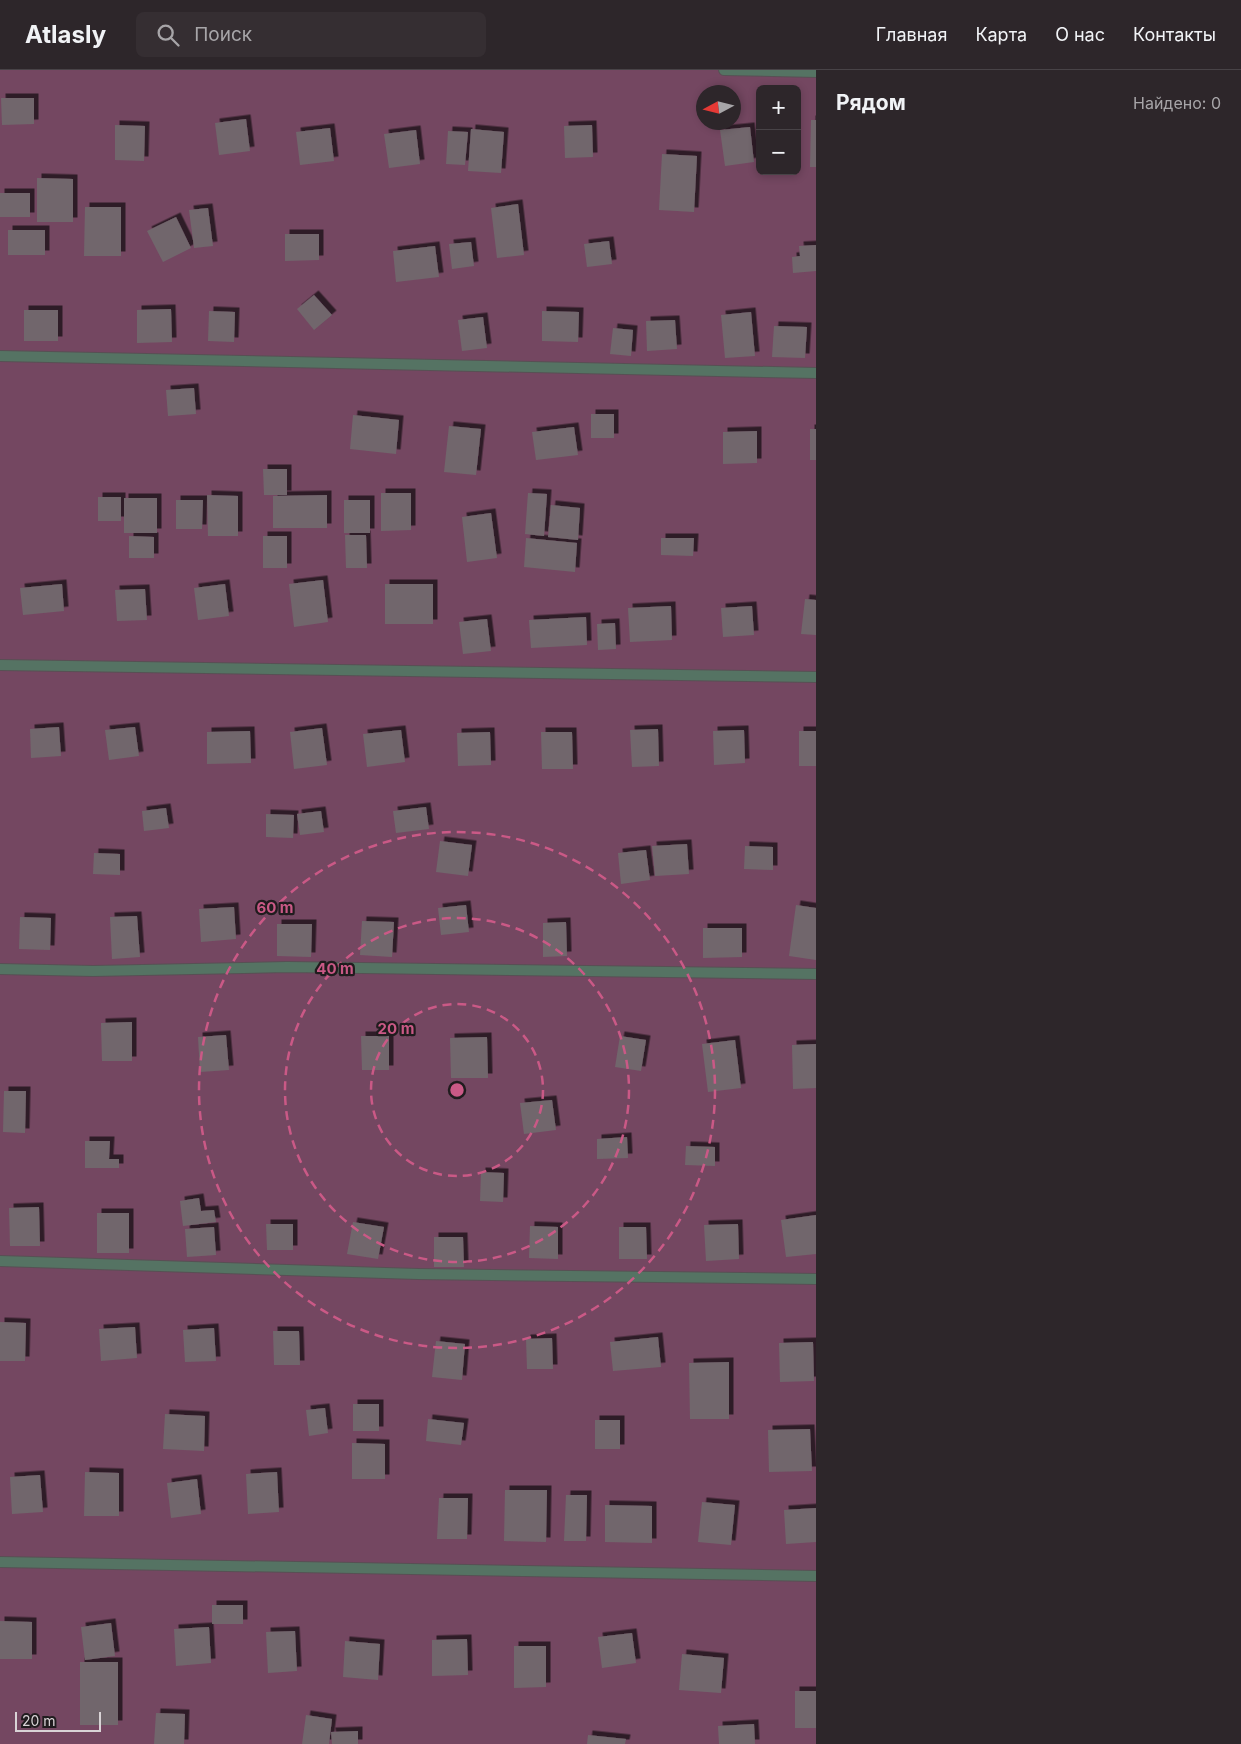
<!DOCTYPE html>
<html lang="ru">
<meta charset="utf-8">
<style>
:root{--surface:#2d262a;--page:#352e32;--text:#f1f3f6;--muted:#a7a5a8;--line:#484347}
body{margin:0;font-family:Inter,sans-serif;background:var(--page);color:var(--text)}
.controls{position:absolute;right:15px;top:15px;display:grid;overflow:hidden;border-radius:8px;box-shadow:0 2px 8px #0003}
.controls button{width:45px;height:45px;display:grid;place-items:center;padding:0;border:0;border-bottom:1px solid var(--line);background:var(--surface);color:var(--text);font:25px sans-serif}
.compass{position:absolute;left:696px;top:15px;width:45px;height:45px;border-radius:50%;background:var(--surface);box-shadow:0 2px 8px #0003;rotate:263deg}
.scale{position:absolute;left:15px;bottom:12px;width:86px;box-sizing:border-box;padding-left:5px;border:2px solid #d9d3d6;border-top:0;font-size:14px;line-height:18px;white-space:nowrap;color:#d9d3d6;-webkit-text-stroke:4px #201c1e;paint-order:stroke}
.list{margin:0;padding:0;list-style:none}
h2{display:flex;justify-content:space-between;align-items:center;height:65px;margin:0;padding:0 20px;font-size:21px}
h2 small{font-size:16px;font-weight:400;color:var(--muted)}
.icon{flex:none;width:28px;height:28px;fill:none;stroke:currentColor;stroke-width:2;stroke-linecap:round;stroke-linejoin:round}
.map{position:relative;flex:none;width:816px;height:1674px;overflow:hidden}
header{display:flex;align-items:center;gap:30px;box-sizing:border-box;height:70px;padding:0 25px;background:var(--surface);border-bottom:1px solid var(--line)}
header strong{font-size:24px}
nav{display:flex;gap:28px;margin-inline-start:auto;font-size:18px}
.search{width:350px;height:45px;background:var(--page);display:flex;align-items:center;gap:12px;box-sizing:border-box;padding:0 18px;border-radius:8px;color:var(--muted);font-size:19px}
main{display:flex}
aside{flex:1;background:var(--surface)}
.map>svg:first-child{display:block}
</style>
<header>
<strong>Atlasly</strong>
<div class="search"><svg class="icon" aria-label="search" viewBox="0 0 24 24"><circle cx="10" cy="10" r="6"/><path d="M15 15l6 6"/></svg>Поиск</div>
<nav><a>Главная</a><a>Карта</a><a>О нас</a><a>Контакты</a></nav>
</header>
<main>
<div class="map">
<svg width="816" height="1674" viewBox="0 0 816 1674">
<defs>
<filter id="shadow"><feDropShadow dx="4.5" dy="-4.5" stdDeviation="0" flood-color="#0009"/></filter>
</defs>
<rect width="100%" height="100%" fill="#3c3338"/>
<path fill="#744761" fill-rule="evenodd" d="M 0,0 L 816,0 L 816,1674 L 0,1674 ZM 760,19 L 797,19 L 797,101 L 760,101 ZM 704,22 L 734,22 L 734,52 L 704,52 Z"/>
<path fill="#71666c" filter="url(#shadow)" d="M 1,28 L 34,28 L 34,54 L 2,55 Z
M 246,49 L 250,81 L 219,85 L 215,53 Z
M 811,50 L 816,50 L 816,97 L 810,97 Z
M 115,55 L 145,56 L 144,91 L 115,90 Z
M 592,55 L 593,87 L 565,88 L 564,56 Z
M 750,57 L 754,92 L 725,96 L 720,60 Z
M 330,58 L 334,91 L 300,95 L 296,62 Z
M 471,59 L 504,62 L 501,103 L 468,101 Z
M 416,60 L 420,94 L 389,98 L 384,64 Z
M 448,61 L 468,62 L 465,95 L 446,94 Z
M 662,84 L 697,86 L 694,142 L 659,140 Z
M 37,108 L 73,109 L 73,152 L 37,152 Z
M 0,123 L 30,123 L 30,147 L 0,147 Z
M 518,134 L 524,185 L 497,188 L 491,138 Z
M 85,137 L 121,137 L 121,186 L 84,186 Z
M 208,138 L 213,176 L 194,178 L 189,140 Z
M 176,147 L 191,178 L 163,192 L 147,161 Z
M 8,160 L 45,160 L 45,185 L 8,185 Z
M 285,164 L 319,164 L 319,190 L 285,191 Z
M 609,171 L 612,194 L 587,197 L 584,174 Z
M 471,172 L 474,196 L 452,199 L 449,174 Z
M 816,175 L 816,201 L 793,203 L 792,187 L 800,186 L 799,176 Z
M 435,176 L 439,207 L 396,212 L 393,181 Z
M 314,225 L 332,245 L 314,260 L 297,239 Z
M 171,239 L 172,272 L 137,273 L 137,240 Z
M 24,240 L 58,240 L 58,271 L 24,271 Z
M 209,241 L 235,242 L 234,272 L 208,271 Z
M 542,241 L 579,242 L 578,272 L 542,271 Z
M 751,242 L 755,286 L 725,288 L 721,245 Z
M 483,247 L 487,278 L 462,281 L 458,250 Z
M 675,250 L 677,279 L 647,281 L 646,251 Z
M 774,256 L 807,257 L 805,288 L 772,287 Z
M 613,258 L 633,260 L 631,286 L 610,284 Z
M 194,318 L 196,344 L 168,346 L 166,320 Z
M 591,344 L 614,344 L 614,368 L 591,368 Z
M 353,345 L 399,350 L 396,384 L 350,379 Z
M 449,356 L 481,359 L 476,405 L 444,402 Z
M 574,357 L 578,385 L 536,390 L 532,362 Z
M 810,359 L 816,359 L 816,390 L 810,390 Z
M 757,361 L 757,393 L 723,394 L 723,362 Z
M 263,399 L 287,399 L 287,425 L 264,425 Z
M 381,423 L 411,423 L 411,460 L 381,461 Z
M 528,423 L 547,424 L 544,466 L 525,464 Z
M 207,425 L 238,426 L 238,466 L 208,466 Z
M 327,425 L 327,458 L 273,458 L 273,426 Z
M 98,427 L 121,427 L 121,451 L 98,451 Z
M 124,428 L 157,428 L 157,463 L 124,463 Z
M 176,430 L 203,430 L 202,459 L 176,459 Z
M 344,430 L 370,430 L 370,463 L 344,463 Z
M 551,435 L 580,438 L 578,470 L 548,467 Z
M 491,443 L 497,488 L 467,492 L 462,447 Z
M 345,465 L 366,465 L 367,498 L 346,498 Z
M 129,466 L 154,467 L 154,488 L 129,488 Z
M 263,466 L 287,466 L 287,498 L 263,498 Z
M 526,468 L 577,473 L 575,502 L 524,497 Z
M 661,468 L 694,468 L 693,486 L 661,485 Z
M 323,510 L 328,552 L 294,557 L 289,514 Z
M 62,514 L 64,541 L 23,545 L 20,518 Z
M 225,514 L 229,546 L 198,550 L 194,518 Z
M 385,514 L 433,514 L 433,554 L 385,554 Z
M 145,519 L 147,550 L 117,551 L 115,520 Z
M 805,529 L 816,530 L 816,565 L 801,564 Z
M 671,536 L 672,570 L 630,572 L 628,538 Z
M 752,536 L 754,565 L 723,567 L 721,538 Z
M 586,547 L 587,575 L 531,578 L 529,550 Z
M 487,549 L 491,581 L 463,584 L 459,552 Z
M 615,553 L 616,579 L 598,580 L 597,554 Z
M 59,657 L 61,686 L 31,688 L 30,659 Z
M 135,657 L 139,686 L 109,690 L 105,660 Z
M 322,658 L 327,695 L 294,699 L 290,662 Z
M 658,659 L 659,696 L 632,697 L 630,660 Z
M 401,660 L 405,692 L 367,697 L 363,664 Z
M 744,660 L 745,693 L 714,695 L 713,661 Z
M 250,661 L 251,693 L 207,694 L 207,662 Z
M 799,661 L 816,661 L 816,696 L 799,696 Z
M 490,662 L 491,695 L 458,696 L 457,663 Z
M 541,662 L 572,662 L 573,699 L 542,699 Z
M 426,737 L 429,759 L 396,763 L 393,741 Z
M 166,738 L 169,758 L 144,761 L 142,741 Z
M 321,741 L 324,762 L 300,765 L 297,744 Z
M 266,744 L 294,745 L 293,768 L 266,767 Z
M 440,771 L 472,775 L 468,806 L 436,802 Z
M 687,774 L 689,804 L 655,806 L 652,776 Z
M 745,776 L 773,777 L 773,800 L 744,799 Z
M 646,780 L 650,810 L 621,814 L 618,783 Z
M 94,783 L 120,784 L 120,805 L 93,804 Z
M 466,835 L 469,862 L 441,865 L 438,838 Z
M 796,835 L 816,838 L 816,890 L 789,886 Z
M 234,837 L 236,869 L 201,872 L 199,839 Z
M 137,846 L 140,887 L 112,889 L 110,847 Z
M 20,847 L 51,848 L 50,880 L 19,879 Z
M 362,851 L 394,852 L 392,887 L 360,885 Z
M 566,852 L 567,886 L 543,887 L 543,853 Z
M 277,854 L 312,854 L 311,887 L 277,886 Z
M 703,858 L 742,858 L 742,887 L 703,888 Z
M 132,952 L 132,991 L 102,991 L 101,953 Z
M 226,965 L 229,1000 L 200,1002 L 198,967 Z
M 361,966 L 389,966 L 389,1000 L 362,1000 Z
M 620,966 L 646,970 L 641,1001 L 615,997 Z
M 487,967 L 488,1008 L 451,1008 L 450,968 Z
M 735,970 L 741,1018 L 708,1022 L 702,974 Z
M 816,974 L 816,1018 L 793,1019 L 792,975 Z
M 4,1021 L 26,1021 L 25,1063 L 3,1062 Z
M 552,1030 L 556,1060 L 524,1064 L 520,1033 Z
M 627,1067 L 628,1088 L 597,1089 L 597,1069 Z
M 85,1071 L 110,1071 L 109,1089 L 119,1089 L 119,1098 L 85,1098 Z
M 686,1076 L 715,1077 L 715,1096 L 685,1095 Z
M 481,1102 L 504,1103 L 503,1132 L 480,1131 Z
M 199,1128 L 201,1141 L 214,1140 L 216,1152 L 183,1156 L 180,1131 Z
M 39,1137 L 40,1176 L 10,1176 L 9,1138 Z
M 97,1143 L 129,1143 L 129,1183 L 97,1183 Z
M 816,1145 L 816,1184 L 786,1187 L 781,1150 Z
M 353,1152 L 384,1157 L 378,1189 L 347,1184 Z
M 266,1154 L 293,1154 L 293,1180 L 267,1180 Z
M 738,1154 L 739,1189 L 706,1191 L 704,1155 Z
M 530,1156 L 558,1157 L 558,1189 L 529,1188 Z
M 214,1157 L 216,1185 L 187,1187 L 185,1159 Z
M 619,1157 L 646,1157 L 647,1189 L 619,1189 Z
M 434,1167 L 463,1167 L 464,1197 L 434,1197 Z
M 0,1252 L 26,1253 L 25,1291 L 0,1291 Z
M 135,1257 L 137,1288 L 101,1291 L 99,1259 Z
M 214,1258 L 216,1291 L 185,1292 L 183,1260 Z
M 273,1261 L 299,1261 L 300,1295 L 274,1295 Z
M 658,1267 L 661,1297 L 613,1301 L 610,1272 Z
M 552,1268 L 553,1299 L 527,1299 L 526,1269 Z
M 436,1271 L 465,1274 L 462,1310 L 432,1307 Z
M 813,1272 L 814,1311 L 780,1312 L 779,1273 Z
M 729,1292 L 729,1349 L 690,1349 L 689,1293 Z
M 353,1334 L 379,1334 L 379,1361 L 353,1361 Z
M 325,1338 L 328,1363 L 309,1366 L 306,1340 Z
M 165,1344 L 205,1346 L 204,1381 L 163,1379 Z
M 428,1349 L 464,1353 L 461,1375 L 426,1371 Z
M 595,1350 L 620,1350 L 620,1379 L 595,1379 Z
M 810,1359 L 812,1401 L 769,1402 L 768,1360 Z
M 352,1373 L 385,1374 L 385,1409 L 352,1409 Z
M 85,1402 L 119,1403 L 119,1446 L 84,1446 Z
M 277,1402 L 279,1442 L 248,1444 L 246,1404 Z
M 40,1405 L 43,1442 L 12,1444 L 10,1407 Z
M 197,1409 L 201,1444 L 171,1448 L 167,1413 Z
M 505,1420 L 547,1420 L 546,1472 L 504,1471 Z
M 566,1425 L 587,1425 L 586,1471 L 564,1471 Z
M 439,1428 L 468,1428 L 467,1469 L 437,1469 Z
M 702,1432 L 735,1435 L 731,1475 L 698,1472 Z
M 605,1435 L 652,1436 L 652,1473 L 605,1472 Z
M 816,1438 L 816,1472 L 786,1474 L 784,1440 Z
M 212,1535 L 243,1535 L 243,1554 L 212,1554 Z
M 0,1551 L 32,1552 L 32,1589 L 0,1589 Z
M 111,1553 L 115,1586 L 85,1590 L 81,1557 Z
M 209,1557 L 211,1593 L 176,1596 L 174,1559 Z
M 295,1561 L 297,1601 L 268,1603 L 266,1562 Z
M 632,1563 L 636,1593 L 602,1598 L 598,1567 Z
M 467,1569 L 468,1605 L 432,1606 L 432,1570 Z
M 345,1571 L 380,1574 L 378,1610 L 343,1607 Z
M 514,1576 L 546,1576 L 546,1617 L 514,1618 Z
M 682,1584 L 724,1588 L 721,1623 L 679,1620 Z
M 80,1592 L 118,1592 L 118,1655 L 80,1655 Z
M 795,1621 L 816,1621 L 816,1658 L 795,1658 Z
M 156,1643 L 185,1644 L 184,1674 L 154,1674 Z
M 306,1645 L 332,1649 L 329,1674 L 302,1674 Z
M 754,1654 L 755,1674 L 719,1674 L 718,1656 Z
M 358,1661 L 358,1674 L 332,1674 L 331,1662 Z
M 588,1665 L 626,1669 L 625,1674 L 587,1674 Z"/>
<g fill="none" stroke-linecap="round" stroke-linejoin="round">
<g stroke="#585054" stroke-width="12">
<path id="lane" d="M 724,0 L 816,2
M 0,286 L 816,303
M 0,899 L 93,901 L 287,897 L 816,904
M 0,1191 L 418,1204 L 816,1209"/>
</g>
<g stroke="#585054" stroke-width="12">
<path id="street" d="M 0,595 L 816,607
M 0,1492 L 816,1506"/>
</g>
<use href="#lane" stroke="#557363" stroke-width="10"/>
<use href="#street" stroke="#557363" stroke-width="10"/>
</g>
<g fill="none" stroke="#ca5986" stroke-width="2.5" stroke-dasharray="9 6">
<circle cx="457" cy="1020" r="86"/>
<circle cx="457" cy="1020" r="172"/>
<circle cx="457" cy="1020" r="258"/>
</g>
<circle cx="457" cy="1020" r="8" fill="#ca5986" stroke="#201c1e" stroke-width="2.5"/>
<g font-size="15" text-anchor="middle" font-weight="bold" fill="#ca5986" stroke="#201c1e" stroke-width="4.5" stroke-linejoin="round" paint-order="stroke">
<text x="275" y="843">60 m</text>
<text x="335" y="904">40 m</text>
<text x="396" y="964">20 m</text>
</g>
</svg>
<div class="controls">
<button>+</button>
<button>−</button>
</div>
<svg class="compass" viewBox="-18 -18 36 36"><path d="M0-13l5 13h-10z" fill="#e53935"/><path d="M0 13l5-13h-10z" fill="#a7a5a8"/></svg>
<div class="scale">20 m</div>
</div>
<aside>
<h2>Рядом<small>Найдено: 0</small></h2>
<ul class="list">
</ul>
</aside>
</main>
